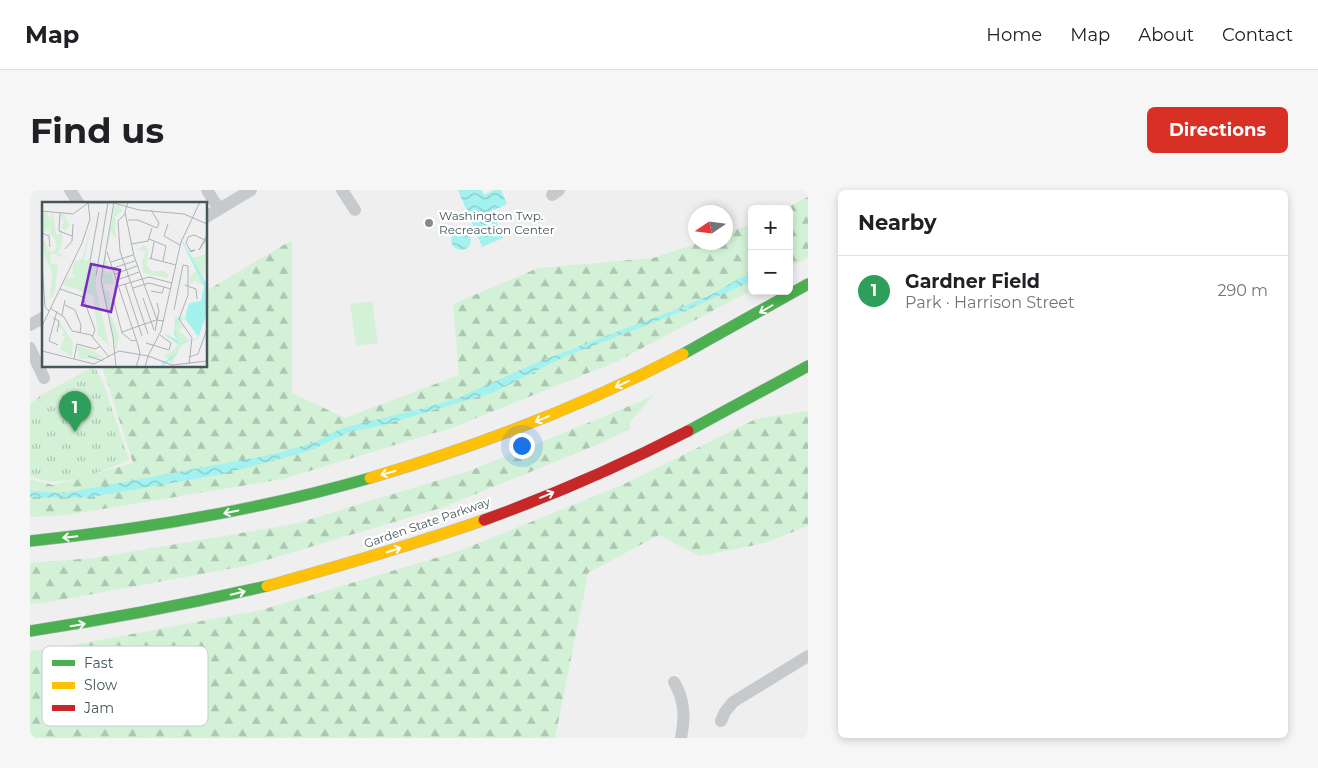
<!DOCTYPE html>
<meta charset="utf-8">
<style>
:root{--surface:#fff;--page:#f6f6f6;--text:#202124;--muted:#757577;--line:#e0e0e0;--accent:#d93025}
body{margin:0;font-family:Montserrat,sans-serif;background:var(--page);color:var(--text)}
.controls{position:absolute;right:15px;top:15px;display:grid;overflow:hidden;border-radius:8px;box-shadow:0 2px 8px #0003}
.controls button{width:45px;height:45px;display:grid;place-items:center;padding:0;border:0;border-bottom:1px solid var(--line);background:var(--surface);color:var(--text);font:25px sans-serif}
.compass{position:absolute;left:658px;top:15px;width:45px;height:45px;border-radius:50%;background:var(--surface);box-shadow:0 2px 8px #0003;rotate:257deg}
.you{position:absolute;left:491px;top:255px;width:18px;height:18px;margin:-12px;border:4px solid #fff;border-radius:50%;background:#1a73e8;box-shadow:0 0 0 8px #1a73e833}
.badge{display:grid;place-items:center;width:32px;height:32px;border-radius:50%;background:var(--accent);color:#fff;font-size:16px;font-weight:700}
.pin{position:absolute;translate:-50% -41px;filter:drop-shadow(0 1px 2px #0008)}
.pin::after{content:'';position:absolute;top:26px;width:18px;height:15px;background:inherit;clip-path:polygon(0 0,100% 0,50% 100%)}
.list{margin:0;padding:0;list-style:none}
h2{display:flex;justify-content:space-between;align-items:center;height:65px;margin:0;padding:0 20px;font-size:21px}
h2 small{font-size:16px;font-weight:400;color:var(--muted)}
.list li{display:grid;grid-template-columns:32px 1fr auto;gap:15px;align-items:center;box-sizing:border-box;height:70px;padding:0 20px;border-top:1px solid var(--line)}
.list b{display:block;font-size:19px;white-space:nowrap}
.list p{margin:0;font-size:16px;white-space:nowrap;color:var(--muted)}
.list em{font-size:16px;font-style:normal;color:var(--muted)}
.map{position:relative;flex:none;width:778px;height:548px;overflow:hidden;border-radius:8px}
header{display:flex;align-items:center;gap:30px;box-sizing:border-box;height:70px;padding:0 25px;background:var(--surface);border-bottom:1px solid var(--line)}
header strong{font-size:24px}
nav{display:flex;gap:28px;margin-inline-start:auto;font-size:18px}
.intro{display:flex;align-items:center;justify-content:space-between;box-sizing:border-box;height:120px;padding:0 30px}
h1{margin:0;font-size:35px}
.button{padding:12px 22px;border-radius:8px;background:var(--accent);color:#fff;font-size:18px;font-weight:700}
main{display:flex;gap:30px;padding:0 30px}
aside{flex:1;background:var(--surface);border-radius:8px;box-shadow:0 2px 8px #0003}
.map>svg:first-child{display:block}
</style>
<header>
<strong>Map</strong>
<nav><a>Home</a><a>Map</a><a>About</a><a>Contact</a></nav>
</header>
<div class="intro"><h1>Find us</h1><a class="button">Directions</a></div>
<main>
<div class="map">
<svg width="778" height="548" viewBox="0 0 778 548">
<defs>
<pattern id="forest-firs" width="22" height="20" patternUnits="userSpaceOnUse" patternTransform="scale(1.25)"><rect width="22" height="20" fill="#d2f1d6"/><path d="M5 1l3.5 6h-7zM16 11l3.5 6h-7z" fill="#acc6b1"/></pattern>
<pattern id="park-tufts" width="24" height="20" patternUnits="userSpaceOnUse" patternTransform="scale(1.25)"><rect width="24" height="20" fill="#d2f1d6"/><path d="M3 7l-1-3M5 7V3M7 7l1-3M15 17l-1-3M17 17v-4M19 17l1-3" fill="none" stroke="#acc6b1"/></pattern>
<pattern id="water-waves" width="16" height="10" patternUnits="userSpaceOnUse" patternTransform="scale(1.25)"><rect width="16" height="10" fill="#a3f2f0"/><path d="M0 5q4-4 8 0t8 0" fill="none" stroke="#87c7c6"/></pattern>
</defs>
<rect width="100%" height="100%" fill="#f0efef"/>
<path fill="#d2f1d6" d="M 342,111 L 348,153 L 326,156 L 320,114 Z"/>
<path fill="url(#forest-firs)" d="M 778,7 L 778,67 L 759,78 L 759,19 L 754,19 Z
M 722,34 L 722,100 L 588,171 L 424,237 L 253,289 L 37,325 L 0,327 L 0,289 L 23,295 L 103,273 L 72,176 L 176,176 L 176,101 L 262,50 L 262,203 L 315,228 L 429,185 L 423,114 L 508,78 L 623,68 L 668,53 L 696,52 L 696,43 Z
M 625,204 L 599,233 L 601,238 L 571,253 L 414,317 L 220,375 L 19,412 L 0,414 L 0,373 L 64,368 L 264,334 L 439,281 L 607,213 Z
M 778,221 L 778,336 L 735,353 L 670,366 L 629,345 L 558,383 L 525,548 L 0,548 L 0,461 L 26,458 L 231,420 L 429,361 L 590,296 L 726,229 Z"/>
<path fill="url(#park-tufts)" d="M 64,176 L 73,192 L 99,270 C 72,281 27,302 0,285 L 0,214 L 10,206 Z"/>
<path fill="url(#water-waves)" d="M 428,0 L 452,0 L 454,5 L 464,0 L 471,0 L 477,14 L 462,21 L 473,48 L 452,57 Z
M421 50a10 10 0 1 1 20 0a10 10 0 1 1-20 0Z
M 722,84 L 722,91 L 661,118 L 534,167 L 462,203 L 350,236 L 320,242 L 279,261 L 193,284 L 62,307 L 38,308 L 0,307 L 0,301 L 35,303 L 245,264 L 285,252 L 312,238 L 394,218 L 428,208 L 508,172 L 647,119 L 681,105 L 710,88 Z"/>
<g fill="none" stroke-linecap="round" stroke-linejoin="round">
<g stroke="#b4bcbf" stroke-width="12">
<path id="fast" d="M 653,164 L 778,94
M 658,241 L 778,176
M 0,351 C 115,339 229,320 340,288
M 0,441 C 80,429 158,414 237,396"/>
</g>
<g stroke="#b4bcbf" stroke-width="12">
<path id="slow" d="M 340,288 C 448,256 553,216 653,164
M 237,396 C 310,376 382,355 454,330"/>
</g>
<g stroke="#b4bcbf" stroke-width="12">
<path id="jam" d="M 454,330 C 523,305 592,275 658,241"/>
</g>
<path stroke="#c7cacc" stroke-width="12" d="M 40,0 L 49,14
M 177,0 L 189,19
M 312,0 L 325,20
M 522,5 L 529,0
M 176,27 L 221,0
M 0,135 L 14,127
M 0,158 L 14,188
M 644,492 C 655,510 655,528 651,548
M 691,531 L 695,522 L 703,512 L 778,466"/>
<use href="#fast" stroke="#4caf50" stroke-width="11"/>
<use href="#slow" stroke="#ffc107" stroke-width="11"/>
<use href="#jam" stroke="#c62828" stroke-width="11"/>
</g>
<defs><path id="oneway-shaft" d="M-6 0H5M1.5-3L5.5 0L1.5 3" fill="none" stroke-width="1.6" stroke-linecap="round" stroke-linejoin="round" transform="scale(1.25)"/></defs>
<g stroke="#f6fbf6">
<use href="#oneway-shaft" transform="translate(736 119) rotate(150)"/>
<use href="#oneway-shaft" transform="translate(592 194) rotate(155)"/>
<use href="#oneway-shaft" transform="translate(512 229) rotate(157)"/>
<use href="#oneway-shaft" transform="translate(358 283) rotate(165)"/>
<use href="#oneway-shaft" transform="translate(517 305) rotate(-23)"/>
<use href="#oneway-shaft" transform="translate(201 322) rotate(168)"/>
<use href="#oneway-shaft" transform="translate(40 347) rotate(174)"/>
<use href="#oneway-shaft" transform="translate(364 360) rotate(-17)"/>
<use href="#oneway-shaft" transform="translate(208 403) rotate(-13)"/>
<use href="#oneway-shaft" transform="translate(48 435) rotate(-9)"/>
</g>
<circle fill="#818c90" stroke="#fff" stroke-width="2" cx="399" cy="33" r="5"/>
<g text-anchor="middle" stroke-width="4.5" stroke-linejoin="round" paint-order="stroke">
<g font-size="12" fill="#45575d" stroke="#fff" text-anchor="start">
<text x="409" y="30">Washington Twp.<tspan x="409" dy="14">Recreaction Center</tspan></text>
</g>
<g font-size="12" fill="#45575d" stroke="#fff">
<text transform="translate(397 333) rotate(-19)" y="4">Garden State Parkway</text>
</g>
</g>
<g transform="translate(12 12)">
<rect width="165" height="165" fill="#f0efef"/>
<path d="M 77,3 L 80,9 L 73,15 L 74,36 L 69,30 L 63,53 L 66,64 L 62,66 L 63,71 L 69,70 L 72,82 L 62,82 L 63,89 L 67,89 L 69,114 L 77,134 L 74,149 L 60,78 L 63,52 L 73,4 ZM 11,9 L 14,32 L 17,33 L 20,25 L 22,19 L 18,14 L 21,11 L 28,23 L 24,28 L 20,27 L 20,42 L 16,51 L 21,52 L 16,56 L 15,52 L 8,52 L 9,62 L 16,62 L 13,90 L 8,98 L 10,70 L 1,50 L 0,36 L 8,49 L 13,49 L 14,41 L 11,34 L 6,33 L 9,27 L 0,31 L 0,11 L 5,10 L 8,18 ZM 50,19 L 42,58 L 54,59 L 54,87 L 67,144 L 56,133 L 51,93 L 21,83 L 24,76 L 34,75 L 30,71 L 32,59 L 40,57 ZM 141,39 L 150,55 L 155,55 L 163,52 L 165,42 L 161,83 L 152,79 L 149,82 L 147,77 L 154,68 ZM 102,43 L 106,48 L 105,64 L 110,69 L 121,69 L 127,73 L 125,76 L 101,71 L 100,58 L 104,50 L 97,48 ZM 133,114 L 142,116 L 138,120 L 141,125 L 137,128 L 147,138 L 138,145 L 130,162 L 122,153 L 128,151 L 136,143 L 123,131 L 135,138 L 132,132 ZM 17,119 L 31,140 L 30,155 L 18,147 L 23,134 L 19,133 L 22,130 L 16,124 ZM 35,144 L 50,148 L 62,156 L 37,157 Z" fill="#d2f1d6"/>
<path d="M 114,1 L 118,13 L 134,28 L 165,83 L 165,111 L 156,137 L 137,142 L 135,152 L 120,165 L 120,161 L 134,152 L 137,142 L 120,131 L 135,138 L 133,119 L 143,116 L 147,101 L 159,99 L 162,84 L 134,28 L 118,13 ZM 136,116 L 143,117 L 156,134 L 155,137 L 137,141 L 132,132 Z" fill="#a3f2f0" fill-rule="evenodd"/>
<path fill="none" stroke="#acb2b5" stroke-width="1" d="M 72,0 L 59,78 L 71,135 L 74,165M 86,0 L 83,10 L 92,54 L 115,118M 0,9 L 31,12 L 46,1 L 72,1 L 97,8 L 142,12 L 165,22M 18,10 L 17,29 L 30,34M 84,11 L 76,19 L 78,49 L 106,132M 86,18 L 96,18 L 115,26 L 117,21 L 109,8M 126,22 L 122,34 L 138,43M 0,31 L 7,34 L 8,45M 165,33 L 157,48 L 165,36M 146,35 L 144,41 L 149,50 L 153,48 L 148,49M 146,35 L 152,33 L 163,38M 107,37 L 124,44 L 121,59M 90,42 L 106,39 L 110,26M 23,47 L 30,39 L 31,22M 65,50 L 96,143 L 98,152 L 94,165M 107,56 L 134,63M 109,57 L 112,40M 48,59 L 57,10M 69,60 L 91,53M 0,61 L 3,105 L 7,109M 68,67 L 93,59M 73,72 L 95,64M 54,74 L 66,0M 75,78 L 97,70M 83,82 L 100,134M 143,83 L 154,87 L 155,97M 73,85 L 107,75 L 130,81M 91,86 L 107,81 L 129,87M 18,87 L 44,96M 109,89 L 120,91 L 122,85M 71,96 L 80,131 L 90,139 L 95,138M 101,96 L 112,128M 42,98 L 53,128 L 50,135M 23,103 L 33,108 L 39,123 L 38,131M 8,106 L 22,115 L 30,129 L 49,133 L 67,155M 132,108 L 141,63 L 146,64 L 146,93 L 137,117 L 150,136 L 147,162M 15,109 L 7,139 L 16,143M 20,113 L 23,98M 11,116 L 17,119 L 15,130M 0,124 L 40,41 L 48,17 L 46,0M 113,129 L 117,109 L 115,101M 80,130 L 114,118 L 122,119M 104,141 L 127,148 L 129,141 L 118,133M 0,149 L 52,162 L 77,149 L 106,154 L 119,129 L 139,40 L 158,0M 46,154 L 61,159M 147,155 L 156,152 L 165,127M 32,157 L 35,142 L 53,147 L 59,144M 103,165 L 106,154 L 130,163 L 165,159"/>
<path fill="#7b2cbf" fill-opacity="0.15" stroke="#7b2cbf" stroke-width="2.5" d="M 49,62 L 78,68 L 69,110 L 40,103 Z"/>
<rect width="165" height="165" fill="none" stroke="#45575d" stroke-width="2.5"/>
</g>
<rect x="12" y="456" width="166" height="80" rx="8" fill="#fff" stroke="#c7cdce" stroke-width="1"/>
<rect x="22" y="470" width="23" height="6" fill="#4caf50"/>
<rect x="22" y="492" width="23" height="7" fill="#ffc107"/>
<rect x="22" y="515" width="23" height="6" fill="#c62828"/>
<g font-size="14" fill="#45575d">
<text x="54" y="478">Fast</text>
<text x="54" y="500">Slow</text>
<text x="54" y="523">Jam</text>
</g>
</svg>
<div class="controls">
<button>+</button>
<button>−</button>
</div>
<svg class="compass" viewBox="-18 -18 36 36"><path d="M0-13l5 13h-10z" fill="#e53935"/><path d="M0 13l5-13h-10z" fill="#757577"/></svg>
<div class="you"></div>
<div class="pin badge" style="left:45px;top:242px;background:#2e9e5b">1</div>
</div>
<aside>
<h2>Nearby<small></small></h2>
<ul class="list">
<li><span class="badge" style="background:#2e9e5b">1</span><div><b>Gardner Field</b><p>Park · Harrison Street</p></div><em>290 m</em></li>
</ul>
</aside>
</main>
